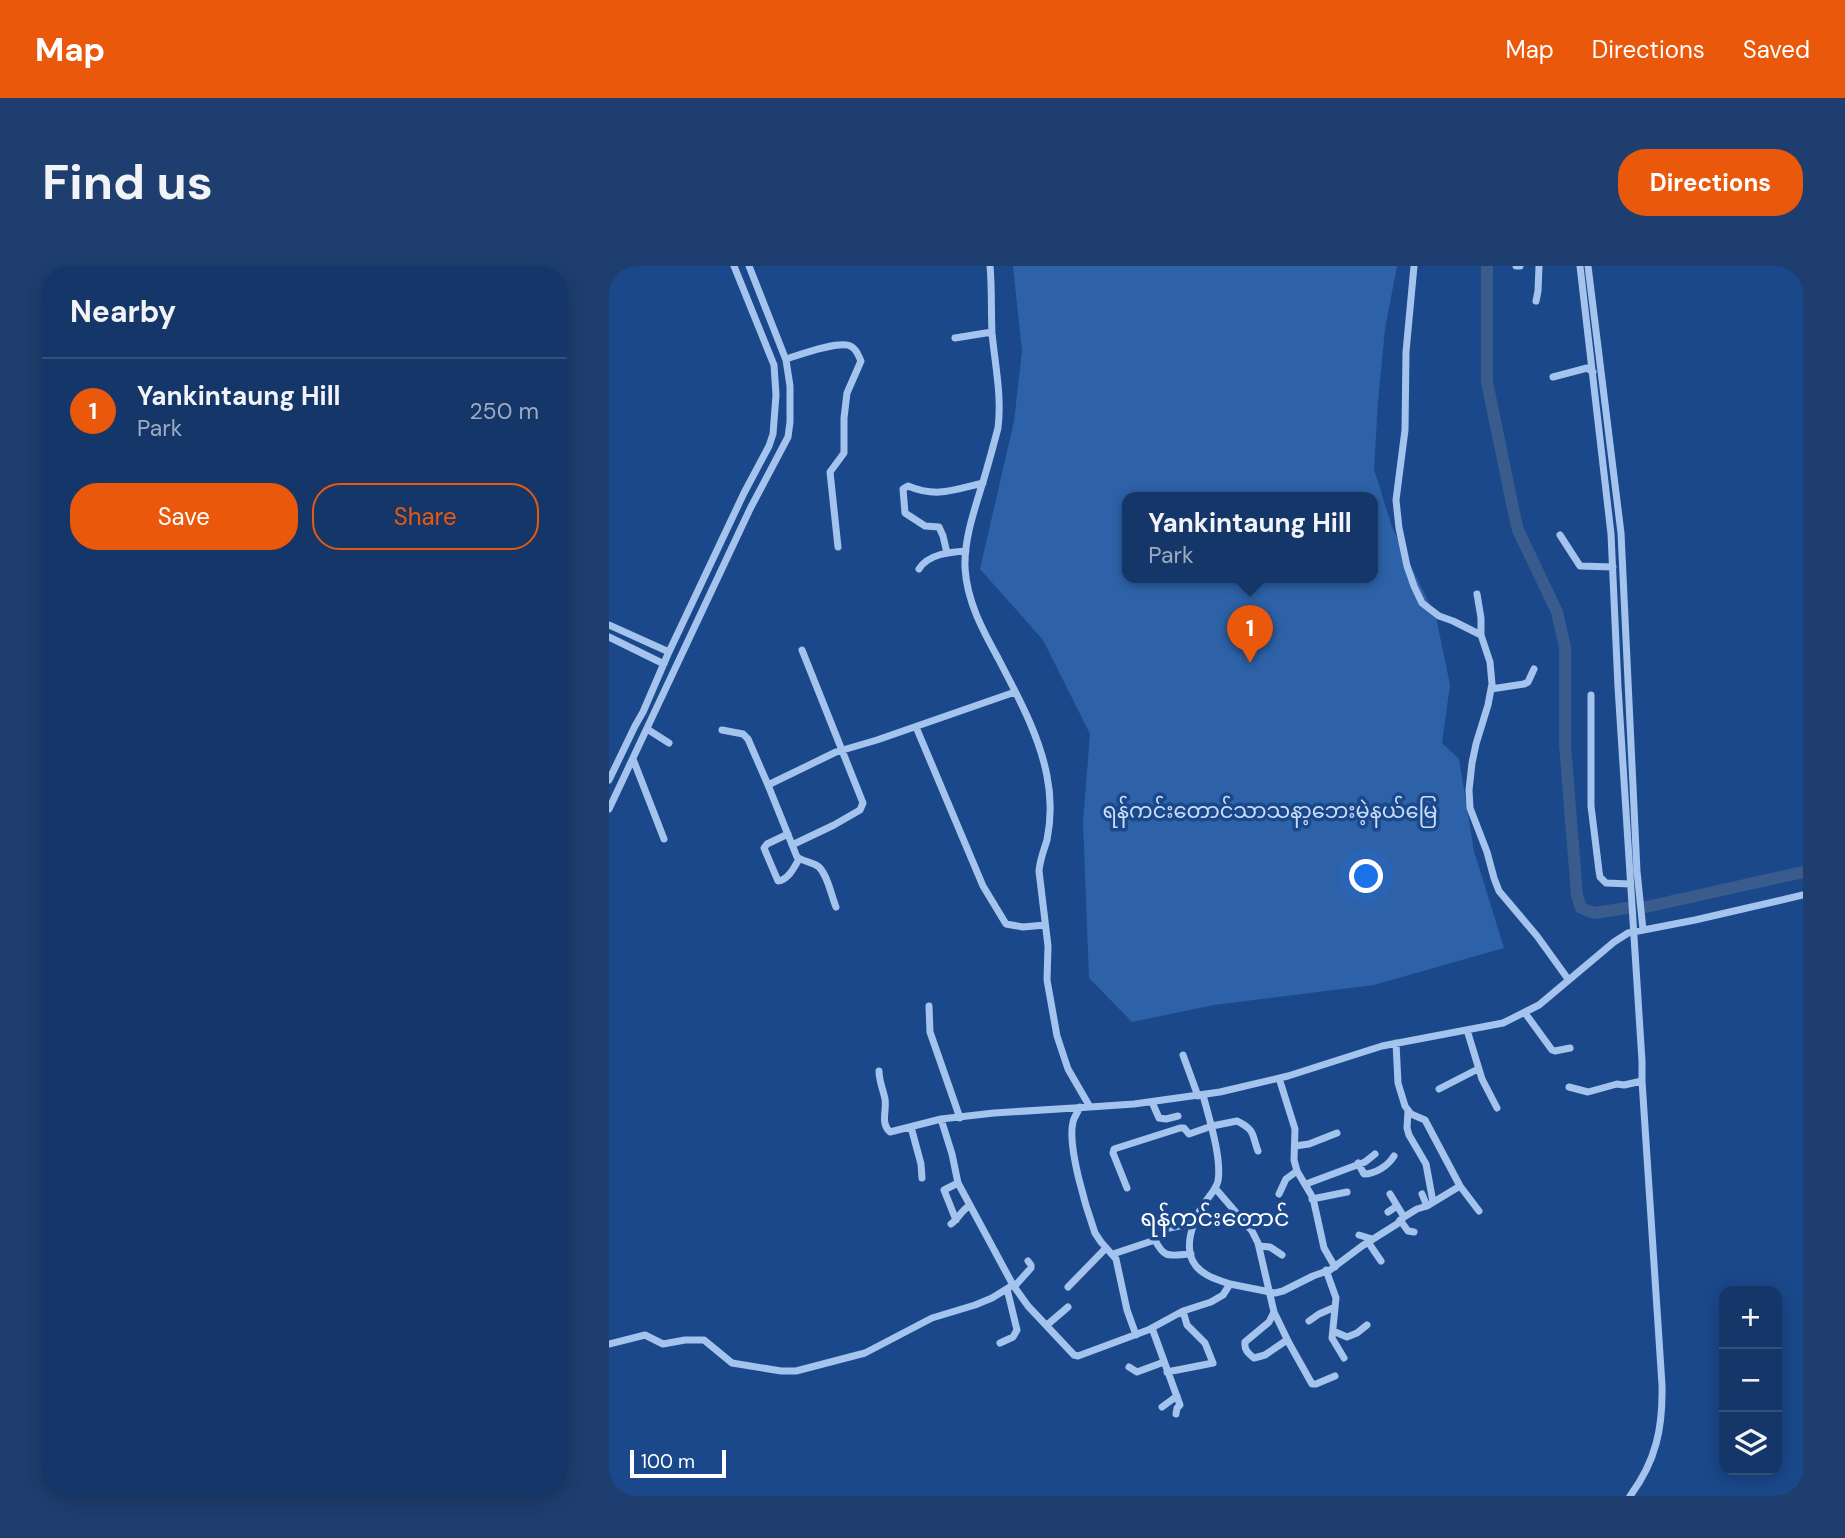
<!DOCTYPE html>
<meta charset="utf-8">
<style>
:root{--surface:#143668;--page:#1d3e6e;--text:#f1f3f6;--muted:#9dabc0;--line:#33507c;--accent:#ea580c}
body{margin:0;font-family:"DM Sans","Noto Sans Myanmar",sans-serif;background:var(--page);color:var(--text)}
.controls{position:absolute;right:21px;bottom:21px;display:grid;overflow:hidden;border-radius:14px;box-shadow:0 4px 18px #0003}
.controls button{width:63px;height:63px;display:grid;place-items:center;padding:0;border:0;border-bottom:2px solid var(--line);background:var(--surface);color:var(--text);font:35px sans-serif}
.scale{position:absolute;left:21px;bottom:18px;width:96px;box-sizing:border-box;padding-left:7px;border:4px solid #fff;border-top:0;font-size:19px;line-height:24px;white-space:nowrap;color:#fff;-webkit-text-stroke:5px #1a488a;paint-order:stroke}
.you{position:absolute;left:758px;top:611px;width:24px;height:24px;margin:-18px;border:5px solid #fff;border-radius:50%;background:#1a73e8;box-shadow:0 0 0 10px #1a73e833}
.badge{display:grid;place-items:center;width:46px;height:46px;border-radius:50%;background:var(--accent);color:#fff;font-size:23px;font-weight:700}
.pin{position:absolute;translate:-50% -58px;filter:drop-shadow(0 2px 4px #0008)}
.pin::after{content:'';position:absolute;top:37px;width:24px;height:21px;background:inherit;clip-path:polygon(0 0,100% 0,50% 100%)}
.popup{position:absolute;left:513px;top:226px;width:256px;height:91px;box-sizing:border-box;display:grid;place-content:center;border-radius:14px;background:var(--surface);filter:drop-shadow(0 2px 5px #0005);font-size:23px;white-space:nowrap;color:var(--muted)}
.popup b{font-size:26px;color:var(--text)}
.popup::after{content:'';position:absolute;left:50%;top:100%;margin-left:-14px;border:14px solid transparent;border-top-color:var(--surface)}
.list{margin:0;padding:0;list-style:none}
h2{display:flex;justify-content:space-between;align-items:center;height:91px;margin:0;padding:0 28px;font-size:30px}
h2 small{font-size:23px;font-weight:400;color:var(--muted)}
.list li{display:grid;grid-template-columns:46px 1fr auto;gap:21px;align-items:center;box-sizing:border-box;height:105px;padding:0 28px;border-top:2px solid var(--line)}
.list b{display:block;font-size:26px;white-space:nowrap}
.list p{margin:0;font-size:23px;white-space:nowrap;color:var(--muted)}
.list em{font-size:23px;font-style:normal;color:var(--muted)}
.actions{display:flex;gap:14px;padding:21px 28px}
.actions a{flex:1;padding:16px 0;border:2px solid var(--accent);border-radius:28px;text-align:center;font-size:24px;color:var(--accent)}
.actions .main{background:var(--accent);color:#fff}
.icon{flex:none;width:38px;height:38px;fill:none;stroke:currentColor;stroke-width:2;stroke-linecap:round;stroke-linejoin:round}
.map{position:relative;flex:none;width:1194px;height:1230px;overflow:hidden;border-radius:28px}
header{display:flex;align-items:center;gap:42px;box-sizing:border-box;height:98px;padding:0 35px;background:var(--accent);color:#fff}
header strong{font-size:33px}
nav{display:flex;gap:38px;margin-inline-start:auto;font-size:24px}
.intro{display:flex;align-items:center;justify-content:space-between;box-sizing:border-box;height:168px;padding:0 42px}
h1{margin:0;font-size:49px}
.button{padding:18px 32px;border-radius:28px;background:var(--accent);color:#fff;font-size:24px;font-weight:700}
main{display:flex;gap:42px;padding:0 42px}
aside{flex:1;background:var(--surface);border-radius:28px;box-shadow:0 4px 18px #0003}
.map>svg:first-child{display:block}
</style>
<header>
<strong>Map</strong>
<nav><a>Map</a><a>Directions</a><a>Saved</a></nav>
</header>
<div class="intro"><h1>Find us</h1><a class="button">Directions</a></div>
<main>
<aside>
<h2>Nearby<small></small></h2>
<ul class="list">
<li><span class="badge">1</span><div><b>Yankintaung Hill</b><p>Park</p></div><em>250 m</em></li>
</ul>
<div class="actions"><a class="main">Save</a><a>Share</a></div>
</aside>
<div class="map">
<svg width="1194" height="1230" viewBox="0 0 1194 1230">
<rect width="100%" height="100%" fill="#1a488a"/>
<path fill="#2d62a8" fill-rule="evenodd" d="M 404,0 L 788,0 L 776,63 L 769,136 L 765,203 L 783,261 L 827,351 L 841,419 L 833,477 L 850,493 L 865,585 L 895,682 L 765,719 L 605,739 L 523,756 L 480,712 L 474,556 L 481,468 L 434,374 L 371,303 L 405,155 L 413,85 ZM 518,231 L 764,231 L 764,311 L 518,311 Z"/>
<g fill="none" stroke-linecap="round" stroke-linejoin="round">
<path stroke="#3a5c8c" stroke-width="12" d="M 878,0 L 878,116 L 905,247 L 909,264 L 948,346 L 956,381 L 956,479 L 968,629 L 972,642 L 985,647 L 1018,642
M 1037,641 L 1194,606"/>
<path stroke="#a4c3ed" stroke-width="7" d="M 381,0 C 383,22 382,45 383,67 C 386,99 393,130 389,162 C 384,181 379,200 373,219 C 365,245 355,274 356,302 C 358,335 373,363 389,392 C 408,429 430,468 438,510 C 442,530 442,554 438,574 C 435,584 431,593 430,605 L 439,680 L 438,714 L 448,770 L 459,803 L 481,841 L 525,838 L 611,826 L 679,810 L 773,780 L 894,757 L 930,739 L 1005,676 L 1019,667 L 1086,654 L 1194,629
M 805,0 L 797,86 L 796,164 L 787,234 L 790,262 L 798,300 L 805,320 L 813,337 L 830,350 L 844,355 L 872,369 L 881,396 L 883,418 L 879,439 L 867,478 L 863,497 L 860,524 L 861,542 L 878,586 L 885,612 L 890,625 L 928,670 L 959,713
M 907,0 L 911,0
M 971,0 L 1002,268 L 1009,421 L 1033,795 L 1033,815 L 1053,1119 C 1054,1162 1047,1195 1021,1230
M 979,0 L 1012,267 L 1028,605 L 1034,664
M 927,35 L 929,25 L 930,0
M 346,72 L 383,66
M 177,93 C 190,89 233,73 243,81 C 248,84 250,91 252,95 L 238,127 L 235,152 L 235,187 L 221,206 L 229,281
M 944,111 L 978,102 L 984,106
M 951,269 L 971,300 L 1004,301
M 338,287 L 334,270 L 330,261 L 316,260 L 296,247 L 294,223 L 299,220 C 328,232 344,224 374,217
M 310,303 C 319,288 341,286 357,285
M 868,328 L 872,352 L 872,369
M 0,359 L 60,386
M 0,371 L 55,398
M 882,423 L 915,418 L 919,416 L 925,403
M 982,429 L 982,540 L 990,605 L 991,611 L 997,617 L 1021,618
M 307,461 L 374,620 L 397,658 L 414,661 L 436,659
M 38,463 L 60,477
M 113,464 L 134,468 L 139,473 L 159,519
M 24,493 L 55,573
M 0,514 L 26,460 L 34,446 L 59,388 L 135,227 L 160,180 L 164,168 L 167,129 L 165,99 L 125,0
M 0,543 L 141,243 L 179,171 L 181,156 L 181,120 L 177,94 L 140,0
M 179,568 L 158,578 L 155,582 L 169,615 C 179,614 185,602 190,593
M 183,579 L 225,559 L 251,544 L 254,537 L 193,384
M 227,641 C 222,629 219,610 210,601 C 204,596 195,596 188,591 L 159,519 L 227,486 L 268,474 L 406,426
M 320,740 L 321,766 L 351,852
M 916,747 L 943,784 L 946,785 L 961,782
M 858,764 L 873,813 L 888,842
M 574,789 L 589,830
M 270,805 C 270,815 274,823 276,833 C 278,845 271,857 281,866 L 332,853 L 385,847 L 481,841
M 670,812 L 686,863 L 685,894 L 688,905 L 704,932 L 715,982 L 726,1001
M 960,821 L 979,826 L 1008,818 L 1015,819 L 1033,815
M 830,823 L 869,803
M 543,836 L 550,852 L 557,853 L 569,850
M 471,841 C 469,846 465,851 464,856 C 458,880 477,942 486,967 L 492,976 L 507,993 L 518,1044 L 527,1069
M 799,845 L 798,862 L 800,869 L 817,898 L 824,936
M 302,861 L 312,898 L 313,912
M 686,880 L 700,878 L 728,867
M 749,897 L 755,908 C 766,908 779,900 785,890
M 697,918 L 756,896 L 766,888
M 851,920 L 870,945
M 518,922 L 504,887 L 505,883 L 571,862 L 575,862 L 580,868 L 603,860 L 628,855 C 647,864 643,870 649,885
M 606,922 L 643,965 L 649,977 L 665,1046 L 660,1056 L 636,1076 C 635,1084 639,1087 645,1092 L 656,1089 L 678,1074
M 670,928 L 677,913 L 688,905
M 781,928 L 795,951
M 813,928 L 818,940
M 703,933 L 738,926
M 779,946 L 788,940
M 347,954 L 335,924 L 349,917
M 791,954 L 799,965 L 805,966
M 342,958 C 349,953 352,945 360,940
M 555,963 L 586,957
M 750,969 L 763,973
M 759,976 L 772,995
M 650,980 L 661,981 L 673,989
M 504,988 L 546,974 C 556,994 561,989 582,988
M 717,1004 L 727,1032 L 723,1072 L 735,1092
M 621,1018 L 666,1027 L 674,1025 L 704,1010 L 721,1004 L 753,980 L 788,958 L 795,951 L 808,943 L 818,940 L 851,920 L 816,854 L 802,848 L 796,840 L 789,817 L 787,777
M 404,1019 L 419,1040 L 465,1089 L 469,1090 L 539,1064 L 574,1045 L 602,1036 L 614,1029 L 621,1018 C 609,1014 595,1010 587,1000 C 573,983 584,954 595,938 C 599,931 607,924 609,915 C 613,892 600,852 594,829
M 405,1021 L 422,1002 L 422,999 L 419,995
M 459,1021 L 497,982
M 665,1046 L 680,1077 L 703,1118 L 707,1118 L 726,1110
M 700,1055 L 710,1048 L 726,1041
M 438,1059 L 459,1041
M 543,1062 L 571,1139 L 568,1142 L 567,1148
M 724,1065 L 738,1071 L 748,1067 L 758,1059
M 391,1077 L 404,1071 L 408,1064 L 398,1023
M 0,1078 L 36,1069 L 54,1078 L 76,1074 L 95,1074 L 123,1097 L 172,1105 L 187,1105 L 256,1087 L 323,1052 L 366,1039 L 383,1032 L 404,1019 L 349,917 L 343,888 L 332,853
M 520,1101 L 528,1106 L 555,1096
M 558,1106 L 604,1097 L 596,1077 L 578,1059 L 574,1045
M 553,1141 L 568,1130"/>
</g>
<g text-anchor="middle" stroke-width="7" stroke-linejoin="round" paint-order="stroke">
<g font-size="21" fill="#cadef9" stroke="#1a488a">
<text x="661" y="552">ရန်ကင်းတောင်သာသနာ့ဘေးမဲ့နယ်မြေ</text>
</g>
<g font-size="24" fill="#fff" stroke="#1a488a">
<text x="606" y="960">ရန်ကင်းတောင်</text>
</g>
</g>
</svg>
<div class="controls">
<button>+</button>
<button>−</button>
<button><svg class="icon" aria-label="layers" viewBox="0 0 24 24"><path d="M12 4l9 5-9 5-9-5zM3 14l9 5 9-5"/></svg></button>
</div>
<div class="scale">100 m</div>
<div class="you"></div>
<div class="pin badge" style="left:641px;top:397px">1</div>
<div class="popup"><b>Yankintaung Hill</b>Park</div>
</div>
</main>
